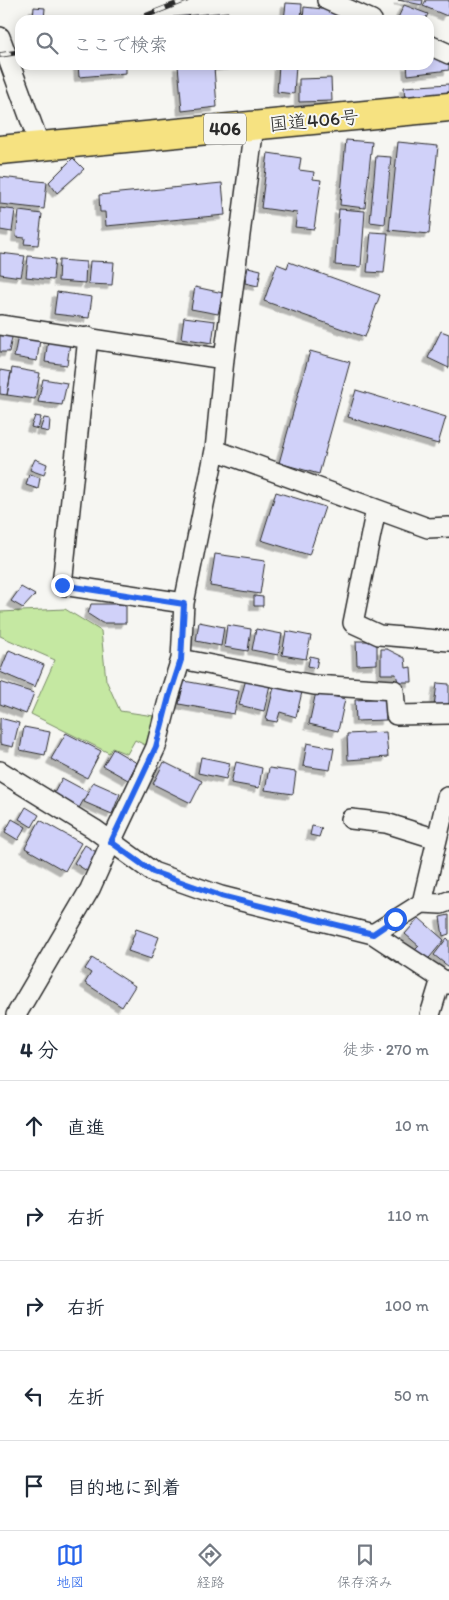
<!DOCTYPE html>
<html lang="ja">
<meta charset="utf-8">
<style>
:root{--surface:#fff;--page:#f2f2f3;--text:#1f2937;--muted:#747a83;--line:#e0e1e3;--accent:#2563eb}
body{margin:0;font-family:Itim,"Klee One",sans-serif;background:var(--page);color:var(--text)}
.stop{position:absolute;width:15px;height:15px;margin:-11px;border:4px solid #2563eb;border-radius:50%;background:#fff}
.stop.end{background:#2563eb;border-color:#fff;box-shadow:0 1px 5px #0008}
.list{margin:0;padding:0;list-style:none}
h2{display:flex;justify-content:space-between;align-items:center;height:65px;margin:0;padding:0 20px;font-size:21px}
h2 small{font-size:16px;font-weight:400;color:var(--muted)}
.list li{display:grid;grid-template-columns:32px 1fr auto;gap:15px;align-items:center;box-sizing:border-box;height:90px;padding:0 20px;border-top:1px solid var(--line)}
.list b{display:block;font-size:19px;white-space:nowrap}
.list em{font-size:16px;font-style:normal;color:var(--muted)}
.icon{flex:none;width:28px;height:28px;fill:none;stroke:currentColor;stroke-width:2;stroke-linecap:round;stroke-linejoin:round}
.map{position:relative;flex:none;width:449px;height:1015px;overflow:hidden}
.search{position:absolute;background:var(--surface);box-shadow:0 2px 12px #0003;left:15px;right:15px;top:15px;height:55px;display:flex;align-items:center;gap:12px;box-sizing:border-box;padding:0 18px;border-radius:15px;color:var(--muted);font-size:19px}
.sheet{height:515px;background:var(--surface)}
nav{display:flex;justify-content:space-around;align-items:center;box-sizing:border-box;height:70px;border-top:1px solid var(--line);background:var(--surface);font-size:14px;color:var(--muted)}
nav a{display:grid;justify-items:center;gap:2px}
nav .on{color:var(--accent)}
.map>svg:first-child{display:block}
</style>
<div class="map">
<svg width="449" height="1015" viewBox="0 0 449 1015">
<defs>
<filter id="shadow"><feDropShadow dx="-4.5" dy="4.5" stdDeviation="0" flood-color="#0004"/></filter>
</defs>
<rect width="100%" height="100%" fill="#f6f6f2"/>
<filter id="ink" filterUnits="userSpaceOnUse"><feTurbulence type="fractalNoise" baseFrequency=".02" numOctaves="2"/><feDisplacementMap in="SourceGraphic" scale="10" xChannelSelector="R" yChannelSelector="G"/><feConvolveMatrix kernelMatrix="1 2 1 2 8 2 1 2 1" color-interpolation-filters="sRGB"/></filter>
<g filter="url(#ink)">
<path fill="#c5e8a2" stroke="#788a66" d="M 65,609 L 101,631 L 106,680 L 120,711 L 154,716 L 149,747 L 135,740 L 127,754 L 112,748 L 109,753 L 31,714 L 55,660 L 0,636 L 0,612 Z"/>
<path fill="#d0d1f9" stroke="#2b2b2b" filter="url(#shadow)" d="M 398,0 L 423,0 L 422,5 Z
M 426,0 L 449,0 L 449,11 L 447,16 L 423,6 Z
M 286,3 L 302,4 L 301,20 L 284,20 Z
M 404,5 L 428,14 L 425,20 L 397,20 Z
M 34,7 L 45,8 L 44,20 L 33,19 Z
M 304,7 L 341,11 L 340,20 L 303,20 Z
M 228,12 L 229,20 L 174,20 L 173,17 Z
M 429,55 L 449,58 L 449,70 L 408,75 L 407,65 L 429,65 Z
M 78,65 L 126,65 L 126,73 L 79,77 Z
M 178,65 L 233,65 L 214,67 L 217,107 L 182,111 Z
M 279,65 L 296,65 L 294,94 L 277,92 Z
M 331,78 L 332,101 L 299,102 L 299,79 Z
M 449,84 L 449,98 L 405,101 L 404,87 Z
M 346,140 L 372,142 L 365,208 L 340,205 Z
M 398,142 L 438,146 L 429,234 L 389,230 Z
M 268,153 L 301,158 L 299,170 L 314,172 L 313,179 L 321,180 L 314,229 L 295,227 L 297,213 L 261,208 Z
M 376,156 L 391,157 L 385,224 L 370,222 Z
M 73,158 L 84,169 L 57,193 L 49,182 Z
M 0,177 L 47,182 L 44,209 L 0,204 Z
M 222,183 L 225,215 L 106,226 L 105,212 L 100,212 L 99,195 Z
M 0,208 L 15,210 L 12,232 L 0,230 Z
M 339,209 L 365,211 L 361,267 L 335,265 Z
M 19,211 L 42,214 L 38,245 L 24,244 L 25,238 L 16,237 Z
M 371,232 L 388,233 L 384,273 L 367,272 Z
M 0,253 L 25,256 L 21,277 L 0,274 Z
M 28,256 L 55,259 L 53,280 L 26,277 Z
M 59,260 L 86,262 L 85,283 L 58,281 Z
M 90,261 L 114,262 L 112,285 L 88,284 Z
M 289,262 L 380,295 L 365,337 L 264,301 L 277,264 L 287,268 Z
M 248,267 L 261,270 L 258,286 L 245,283 Z
M 195,287 L 223,293 L 218,314 L 191,309 Z
M 57,292 L 92,297 L 89,318 L 54,314 Z
M 184,317 L 215,321 L 212,343 L 181,338 Z
M 0,331 L 13,333 L 9,352 L 0,352 Z
M 441,331 L 449,334 L 449,368 L 428,358 Z
M 18,335 L 40,339 L 37,361 L 14,357 Z
M 48,340 L 70,343 L 67,365 L 45,362 Z
M 310,351 L 350,362 L 319,474 L 279,463 Z
M 12,368 L 40,373 L 35,399 L 7,395 Z
M 0,370 L 11,372 L 7,395 L 0,394 Z
M 43,379 L 67,383 L 62,405 L 38,402 Z
M 356,390 L 446,417 L 438,444 L 348,417 Z
M 35,416 L 41,417 L 38,429 L 31,427 Z
M 44,418 L 50,419 L 49,432 L 40,430 Z
M 35,459 L 47,464 L 44,475 L 30,470 Z
M 29,474 L 40,478 L 38,489 L 26,485 Z
M 276,492 L 325,507 L 309,555 L 261,540 Z
M 215,554 L 265,561 L 260,594 L 210,586 Z
M 21,587 L 35,595 L 23,608 L 11,601 Z
M 254,596 L 263,597 L 263,606 L 254,606 Z
M 91,604 L 126,604 L 126,623 L 102,623 L 88,614 Z
M 199,622 L 224,627 L 221,646 L 196,641 Z
M 227,625 L 251,629 L 248,651 L 224,647 Z
M 256,629 L 282,634 L 278,655 L 252,650 Z
M 286,631 L 311,636 L 306,659 L 282,655 Z
M 356,641 L 377,641 L 377,664 L 357,665 Z
M 381,649 L 387,649 L 405,658 L 406,668 L 411,667 L 412,682 L 398,682 L 396,674 L 381,674 Z
M 9,650 L 44,665 L 35,687 L 0,672 Z
M 310,656 L 318,658 L 316,668 L 308,666 Z
M 246,679 L 270,685 L 264,711 L 239,705 Z
M 184,681 L 239,691 L 234,714 L 179,704 Z
M 0,682 L 34,693 L 26,714 L 0,704 Z
M 437,683 L 449,684 L 449,708 L 434,707 Z
M 274,687 L 302,692 L 296,717 L 280,712 L 277,722 L 266,720 Z
M 316,692 L 345,699 L 338,731 L 309,724 Z
M 385,698 L 386,720 L 356,721 L 355,700 Z
M 0,718 L 19,723 L 13,747 L 0,744 Z
M 24,727 L 50,732 L 45,755 L 20,750 Z
M 386,732 L 388,757 L 348,760 L 347,734 Z
M 66,733 L 101,751 L 87,778 L 51,759 Z
M 307,743 L 334,748 L 330,770 L 303,766 Z
M 113,749 L 137,763 L 128,780 L 103,766 Z
M 201,757 L 230,763 L 226,779 L 198,773 Z
M 164,762 L 202,781 L 191,803 L 153,784 Z
M 236,762 L 262,768 L 259,788 L 231,783 Z
M 269,768 L 296,772 L 293,794 L 265,790 Z
M 62,778 L 88,792 L 78,810 L 52,797 Z
M 93,782 L 120,794 L 112,814 L 84,802 Z
M 26,807 L 39,815 L 32,827 L 19,819 Z
M 12,819 L 26,827 L 18,840 L 5,832 Z
M 40,820 L 81,843 L 65,871 L 25,848 Z
M 312,826 L 322,828 L 319,837 L 310,835 Z
M 85,845 L 98,853 L 87,871 L 74,863 Z
M 449,915 L 449,934 L 443,936 L 440,917 Z
M 419,918 L 444,940 L 425,963 L 413,952 L 419,946 L 405,934 Z
M 136,929 L 159,937 L 151,959 L 128,951 Z
M 447,938 L 449,940 L 449,967 L 434,955 Z
M 92,958 L 135,986 L 122,1007 L 85,983 L 91,973 L 85,969 Z"/>
<g fill="none" stroke-linecap="round" stroke-linejoin="round">
<g stroke="#2b2b2b" stroke-width="22">
<path id="minor" d="M 327,0 L 372,20
M 0,37 L 40,146
M 429,45 L 449,54
M 0,325 L 224,359
M 88,337 L 62,585 L 184,603
M 215,450 L 376,509
M 449,527 L 428,528 L 376,509 L 353,623 L 379,635 L 449,641
M 181,659 L 314,685 L 394,690 L 396,715 L 449,714
M 0,771 L 94,829 L 153,872 L 221,896 L 373,934 L 449,984
M 351,819 L 386,823 L 437,839
M 422,903 L 441,904 L 449,901
M 373,934 L 422,903 L 447,797
M 16,1015 L 90,889 L 111,842 L 156,747 L 169,697 L 181,659 L 184,603 L 215,450 L 224,359 L 254,126
M 430,1015 L 441,979"/>
</g>
<g stroke="#2b2b2b" stroke-width="31">
<path id="highway" d="M 0,150 L 449,107"/>
</g>
<use href="#minor" stroke="#f6f6f2" stroke-width="19"/>
<use href="#highway" stroke="#f6e281" stroke-width="28"/>
<g stroke="#2b2b2b" stroke-width="5.5">
<path id="rail" d="M 135,20 L 186,0
M 0,55 L 20,52"/>
</g>
<use href="#rail" stroke="#f6f6f2" stroke-width="4" stroke-dasharray="11" stroke-linecap="butt"/>
</g>
</g>
<g fill="none" stroke-linecap="round" stroke-linejoin="round" filter="url(#ink)">
<path stroke="#2563eb" stroke-width="6" d="M 62,585 L 184,604 L 181,660 L 169,697 L 156,747 L 111,842 L 153,872 L 221,896 L 373,934 L 395,919"/>
</g>
<g text-anchor="middle" stroke-width="4" stroke-linejoin="round" paint-order="stroke">
<rect fill="#f6f6f2" stroke="#686867" stroke-width="1" x="204" y="113.5" width="42" height="31" rx="4"/>
<g font-size="18" font-weight="bold" fill="#2b2b2b">
<text x="225" y="135">406</text>
</g>
<g font-size="19" fill="#2b2b2b" stroke="#f6f6f2">
<text transform="translate(314 120) rotate(-5)" y="7">国道406号</text>
</g>
</g>
</svg>
<div class="stop" style="left:395px;top:919px"></div>
<div class="stop end" style="left:62px;top:585px"></div>
<div class="search"><svg class="icon" aria-label="search" viewBox="0 0 24 24"><circle cx="10" cy="10" r="6"/><path d="M15 15l6 6"/></svg>ここで検索</div>
</div>
<section class="sheet">
<h2>4 分<small>徒歩 · 270 m</small></h2>
<ul class="list">
<li><svg class="icon" aria-label="ahead" viewBox="0 0 24 24"><path d="M12 20V5M6 11l6-6 6 6"/></svg><div><b>直進</b></div><em>10 m</em></li>
<li><svg class="icon" aria-label="right" viewBox="0 0 24 24"><path d="M7 20v-9h11M14 6l5 5-5 5"/></svg><div><b>右折</b></div><em>110 m</em></li>
<li><svg class="icon" aria-label="right" viewBox="0 0 24 24"><path d="M7 20v-9h11M14 6l5 5-5 5"/></svg><div><b>右折</b></div><em>100 m</em></li>
<li><svg class="icon" aria-label="left" viewBox="0 0 24 24"><path d="M17 20v-9H6M10 6l-5 5 5 5"/></svg><div><b>左折</b></div><em>50 m</em></li>
<li><svg class="icon" aria-label="arrive" viewBox="0 0 24 24"><path d="M6 21V4h12l-3 4 3 4H6"/></svg><div><b>目的地に到着</b></div></li>
</ul>
</section>
<nav>
<a class="on"><svg class="icon" aria-label="map" viewBox="0 0 24 24"><path d="M3 6l6-2 6 2 6-2v14l-6 2-6-2-6 2zM9 4v14M15 6v14"/></svg>地図</a>
<a><svg class="icon" aria-label="directions" viewBox="0 0 24 24"><path d="M12 3l9 9-9 9-9-9zM9 14v-3h6M13 9l2 2-2 2"/></svg>経路</a>
<a><svg class="icon" aria-label="saved" viewBox="0 0 24 24"><path d="M7 4h10v16l-5-4-5 4z"/></svg>保存済み</a>
</nav>
